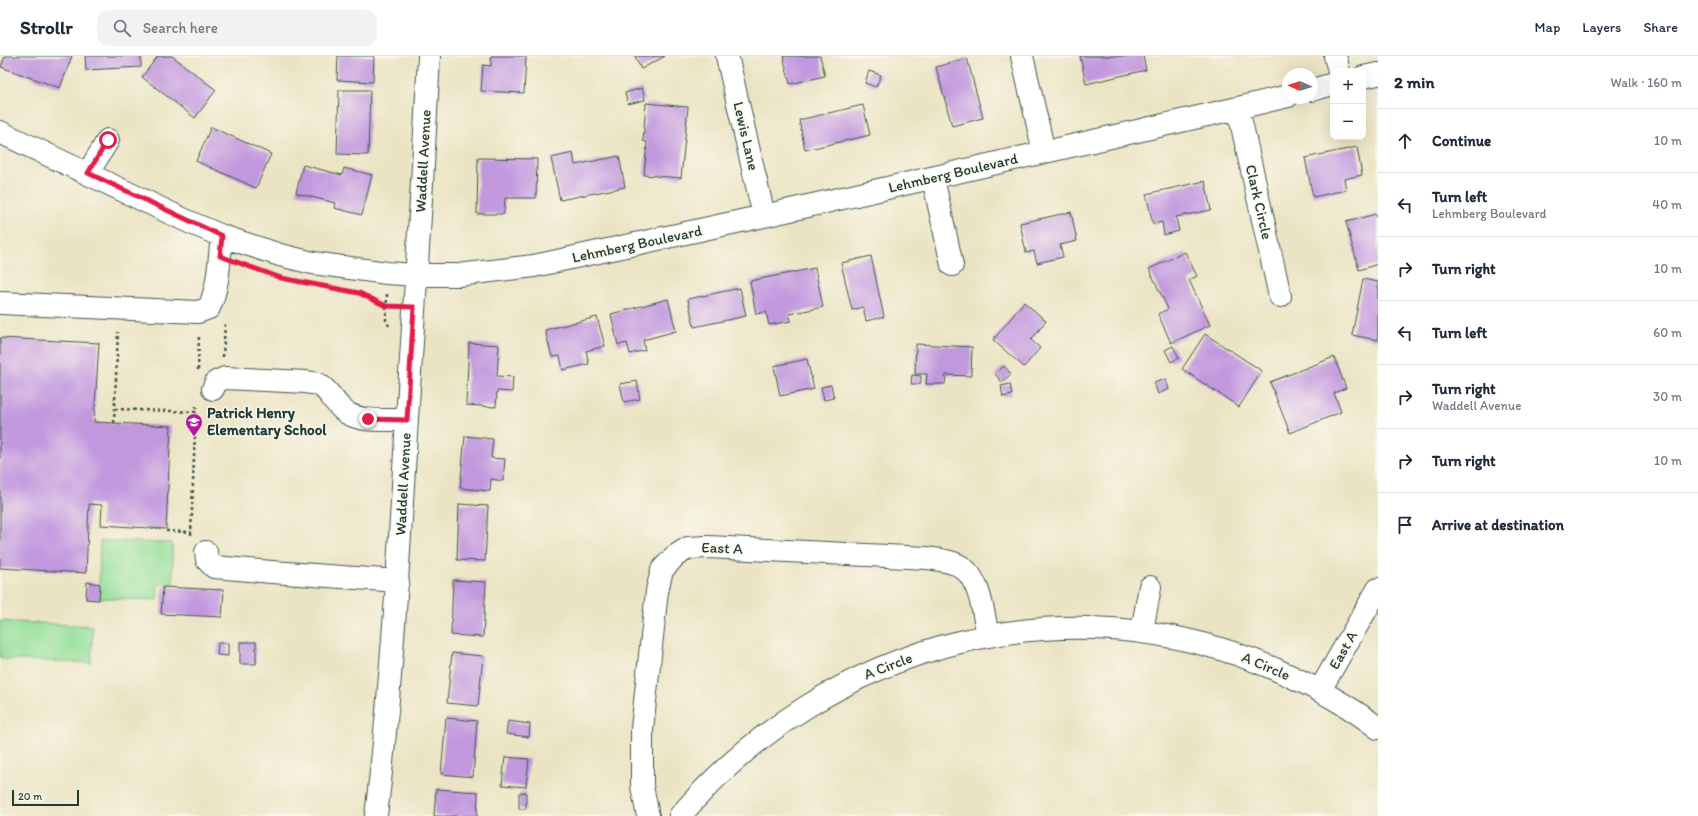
<!DOCTYPE html>
<meta charset="utf-8">
<style>
:root{--surface:#fff;--page:#f2f2f3;--text:#1f2937;--muted:#747a83;--line:#e0e1e3}
body{margin:0;font-family:Itim,sans-serif;background:var(--page);color:var(--text)}
.controls{position:absolute;right:12px;top:12px;display:grid;overflow:hidden;border-radius:8px;box-shadow:0 4px 16px #0002}
.controls button{width:36px;height:36px;display:grid;place-items:center;padding:0;border:0;border-bottom:1px solid var(--line);background:var(--surface);color:var(--text);font:20px sans-serif}
.compass{position:absolute;left:1282px;top:12px;width:36px;height:36px;border-radius:50%;background:var(--surface);box-shadow:0 4px 16px #0002;rotate:273deg}
.scale{position:absolute;left:12px;bottom:10px;width:67px;box-sizing:border-box;padding-left:4px;border:2px solid #1f3d34;border-top:0;font-size:11px;line-height:14px;white-space:nowrap;color:#1f3d34;-webkit-text-stroke:3px #fbf7ec;paint-order:stroke}
.stop{position:absolute;width:12px;height:12px;margin:-9px;border:3px solid #e11d48;border-radius:50%;background:#fff}
.stop.end{background:#e11d48;border-color:#fff;box-shadow:0 1px 4px #0008}
.list{margin:0;padding:0;list-style:none}
h2{display:flex;justify-content:space-between;align-items:center;height:52px;margin:0;padding:0 16px;font-size:17px}
h2 small{font-size:13px;font-weight:400;color:var(--muted)}
.list li{display:grid;grid-template-columns:26px 1fr auto;gap:12px;align-items:center;box-sizing:border-box;height:64px;padding:0 16px;border-top:1px solid var(--line)}
.list b{display:block;font-size:15px;white-space:nowrap}
.list p{margin:0;font-size:13px;white-space:nowrap;color:var(--muted)}
.list em{font-size:13px;font-style:normal;color:var(--muted)}
.icon{flex:none;width:22px;height:22px;fill:none;stroke:currentColor;stroke-width:2;stroke-linecap:round;stroke-linejoin:round}
.map{position:relative;flex:none;width:1378px;height:760px;overflow:hidden}
header{display:flex;align-items:center;gap:24px;box-sizing:border-box;height:56px;padding:0 20px;background:var(--surface);border-bottom:1px solid var(--line)}
header strong{font-size:19px}
nav{display:flex;gap:22px;margin-inline-start:auto;font-size:14px}
.search{width:280px;height:36px;background:var(--page);display:flex;align-items:center;gap:10px;box-sizing:border-box;padding:0 14px;border-radius:12px;color:var(--muted);font-size:15px}
main{display:flex}
aside{flex:1;background:var(--surface)}
.map>svg:first-child{display:block}
</style>
<header>
<strong>Strollr</strong>
<div class="search"><svg class="icon" aria-label="search" viewBox="0 0 24 24"><circle cx="10" cy="10" r="6"/><path d="M15 15l6 6"/></svg>Search here</div>
<nav><a>Map</a><a>Layers</a><a>Share</a></nav>
</header>
<main>
<div class="map">
<svg width="1378" height="760" viewBox="0 0 1378 760">
<rect width="100%" height="100%" fill="#fbf7ec"/>
<filter id="ink" filterUnits="userSpaceOnUse"><feTurbulence type="fractalNoise" baseFrequency=".025" numOctaves="2"/><feDisplacementMap in="SourceGraphic" scale="8" xChannelSelector="R" yChannelSelector="G"/><feConvolveMatrix kernelMatrix="1 2 1 2 8 2 1 2 1" color-interpolation-filters="sRGB"/></filter>
<filter id="wash" filterUnits="userSpaceOnUse"><feTurbulence type="fractalNoise" baseFrequency=".012" numOctaves="4" result="noise"/><feDisplacementMap in="SourceGraphic" scale="16" xChannelSelector="R" yChannelSelector="G"/><feGaussianBlur stdDeviation="0.9" result="paint"/><feColorMatrix in="noise" values="0 0 0 0 0 0 0 0 0 0 0 0 0 0 0 0 0 1.4 0 .05"/><feComposite in="paint" operator="in"/></filter>
<g filter="url(#wash)">
<rect width="100%" height="100%" fill="#ebe4c4"/>
<path fill="#94df9a" stroke="#5a8e67" d="M 100,485 L 172,487 L 173,528 L 158,528 L 157,544 L 99,542 Z
M 0,565 L 93,570 L 91,607 L 0,603 Z"/>
<g id="blocks">
<path fill="#c197de" d="M 5,0 L 72,0 L 60,32 L 1,11 Z
M 85,0 L 141,0 L 141,11 L 86,14 Z
M 158,0 L 172,0 L 216,34 L 195,62 L 142,21 Z
M 338,0 L 374,0 L 373,26 L 337,24 Z
M 491,0 L 526,0 L 524,37 L 481,35 L 483,9 L 491,10 Z
M 635,0 L 665,0 L 641,13 Z
M 783,0 L 820,0 L 825,20 L 790,28 Z
M 1080,0 L 1143,0 L 1146,14 L 1086,28 Z
M 967,2 L 983,62 L 952,70 L 936,11 Z
M 869,15 L 881,19 L 876,31 L 865,27 Z
M 642,32 L 645,44 L 628,48 L 625,37 Z
M 339,34 L 370,34 L 368,99 L 337,98 Z
M 646,47 L 688,51 L 681,122 L 644,119 L 647,86 L 643,85 Z
M 863,49 L 870,79 L 805,94 L 799,64 Z
M 211,71 L 271,98 L 256,132 L 196,105 Z
M 1357,91 L 1362,119 L 1344,123 L 1346,134 L 1313,141 L 1305,102 Z
M 573,97 L 575,109 L 619,100 L 625,131 L 560,144 L 551,102 Z
M 478,102 L 537,103 L 536,142 L 505,142 L 504,158 L 477,158 Z
M 303,109 L 342,119 L 344,112 L 372,119 L 362,159 L 334,152 L 335,147 L 296,137 Z
M 1205,125 L 1211,154 L 1176,161 L 1179,175 L 1164,179 L 1162,166 L 1153,168 L 1146,138 Z
M 1071,156 L 1077,185 L 1060,189 L 1063,201 L 1037,207 L 1034,195 L 1026,197 L 1020,167 Z
M 1376,158 L 1378,165 L 1378,208 L 1359,214 L 1346,166 Z
M 1185,196 L 1197,220 L 1189,224 L 1210,269 L 1171,287 L 1158,258 L 1168,253 L 1149,213 Z
M 871,200 L 884,261 L 866,265 L 863,251 L 852,254 L 841,207 Z
M 815,212 L 823,251 L 789,258 L 791,265 L 769,269 L 766,256 L 756,258 L 750,225 Z
M 1363,223 L 1378,226 L 1378,284 L 1352,279 Z
M 740,232 L 746,260 L 694,271 L 688,243 Z
M 668,243 L 676,275 L 643,284 L 645,294 L 630,298 L 627,287 L 618,289 L 611,258 Z
M 1024,246 L 1046,265 L 1031,284 L 1040,292 L 1024,311 L 993,284 Z
M 597,261 L 605,290 L 586,295 L 589,308 L 563,314 L 560,300 L 552,301 L 545,274 Z
M 1205,278 L 1262,315 L 1239,351 L 1182,313 Z
M 0,282 L 99,287 L 94,366 L 171,370 L 166,473 L 101,469 L 102,449 L 89,448 L 86,517 L 0,512 Z
M 469,287 L 499,289 L 497,320 L 513,321 L 512,336 L 497,335 L 496,351 L 466,349 Z
M 916,288 L 972,291 L 971,320 L 946,319 L 945,328 L 926,328 L 927,318 L 915,318 Z
M 1173,290 L 1179,302 L 1171,306 L 1165,294 Z
M 1334,301 L 1346,332 L 1334,337 L 1341,356 L 1290,377 L 1270,326 Z
M 807,303 L 814,333 L 780,340 L 774,310 Z
M 1004,310 L 1011,318 L 1002,326 L 995,318 Z
M 912,319 L 921,320 L 921,328 L 911,328 Z
M 1165,323 L 1169,333 L 1158,338 L 1154,327 Z
M 637,325 L 640,343 L 624,346 L 620,328 Z
M 1010,328 L 1012,339 L 1003,341 L 1001,330 Z
M 831,329 L 834,342 L 824,344 L 821,331 Z
M 465,380 L 493,383 L 491,402 L 505,403 L 503,425 L 491,423 L 490,435 L 460,432 Z
M 459,448 L 488,450 L 485,505 L 457,504 Z
M 453,524 L 486,526 L 483,581 L 451,579 Z
M 87,526 L 100,528 L 99,544 L 86,543 Z
M 163,531 L 224,534 L 222,561 L 161,558 Z
M 240,586 L 256,586 L 256,608 L 240,608 Z
M 218,587 L 228,587 L 228,600 L 217,599 Z
M 452,597 L 483,600 L 478,650 L 447,647 Z
M 446,662 L 477,665 L 473,721 L 441,718 Z
M 508,665 L 530,668 L 529,681 L 506,678 Z
M 505,701 L 529,703 L 526,731 L 502,729 Z
M 436,733 L 478,736 L 477,760 L 434,760 Z
M 526,736 L 526,753 L 519,753 L 519,737 Z"/>
</g>
</g>
<g filter="url(#ink)">
<use href="#blocks" fill-opacity="0" stroke="#3e564a" stroke-width="1"/>
<g fill="none" stroke-linecap="round" stroke-linejoin="round">
<g stroke="#3e564a" stroke-width="24">
<path id="minor" d="M 727,0 L 764,160
M 1022,0 L 1044,96
M 1335,0 L 1339,15
M 1363,21 L 1378,18
M 1312,34 L 1333,28
M 1238,52 L 1280,240
M 0,76 L 189,166 L 222,180 L 280,199 L 313,207 L 387,217 L 416,219 L 458,219 L 534,210 L 764,160 L 1238,52 L 1288,40
M 88,117 L 108,84
M 933,122 L 952,209
M 0,247 L 198,256 L 209,252 C 219,230 219,204 222,180
M 213,333 L 216,326 L 225,322 L 306,326 C 310,327 315,327 318,328 C 330,334 335,350 347,357 C 363,367 389,363 407,364
M 206,496 L 207,504 L 214,511 L 272,516 L 398,525
M 1142,575 L 1150,531
M 1320,634 L 1378,533
M 376,760 C 392,628 399,496 407,363 C 415,242 423,121 429,0
M 648,760 L 642,730 L 642,673 L 657,535 L 662,514 L 675,500 L 688,492 L 708,491 L 927,502 C 939,504 954,505 963,512 C 981,526 983,558 988,579
M 680,760 C 828,587 1066,521 1277,614 C 1313,630 1347,648 1378,672"/>
</g>
<path stroke="#3e564a" stroke-width="2.5" stroke-dasharray="3 3" stroke-linecap="butt" d="M 361,237 L 386,250 L 393,250
M 387,238 L 386,264 L 389,270
M 223,301 L 225,268
M 198,314 L 199,279
M 115,353 L 196,356
M 114,367 L 118,276
M 166,475 L 191,476
M 191,479 L 196,349"/>
<use href="#minor" stroke="#fff" stroke-width="22"/>
</g>
</g>
<g fill="none" stroke-linecap="round" stroke-linejoin="round" filter="url(#ink)">
<path stroke="#e11d48" stroke-width="5" d="M 108,84 L 88,117 L 222,180 L 220,200 L 281,222 L 359,237 L 386,250 L 414,251 L 407,364 L 368,363"/>
</g>
<defs>
<g id="school-pin" transform="scale(0.9)"><path d="M0 17L-7.5 6A9.5 9.5 0 1 1 7.5 6Z" fill="#b5179e" stroke="#fbf7ec"/><path d="M0-5L7-2L0 1L-7-2ZM-4 1L0 2.5L4 1V4Q0 6-4 4Z" fill="#fff"/></g>
</defs>
<g fill-rule="evenodd">
<use href="#school-pin" x="194" y="366"/>
</g>
<g text-anchor="middle" stroke-width="3" stroke-linejoin="round" paint-order="stroke">
<g font-size="15" fill="#1f3d34" stroke="#fbf7ec">
<text transform="translate(746 80) rotate(77)" y="5">Lewis Lane</text>
<text transform="translate(423 105) rotate(-87)" y="5">Waddell Avenue</text>
<text transform="translate(953 117) rotate(-13)" y="5">Lehmberg Boulevard</text>
<text transform="translate(1259 146) rotate(77)" y="5">Clark Circle</text>
<text transform="translate(637 188) rotate(-12)" y="5">Lehmberg Boulevard</text>
<text transform="translate(403 428) rotate(-87)" y="5">Waddell Avenue</text>
<text transform="translate(722 492) rotate(2)" y="5">East A</text>
<text transform="translate(1343 594) rotate(-60)" y="5">East A</text>
<text transform="translate(888 610) rotate(-21)" y="5">A Circle</text>
<text transform="translate(1266 610) rotate(23)" y="5">A Circle</text>
</g>
<g font-size="15" font-weight="bold" fill="#1f3d34" stroke="#fbf7ec" text-anchor="start">
<text x="207" y="362">Patrick Henry<tspan x="207" dy="17">Elementary School</tspan></text>
</g>
</g>
</svg>
<div class="controls">
<button>+</button>
<button>−</button>
</div>
<svg class="compass" viewBox="-18 -18 36 36"><path d="M0-13l5 13h-10z" fill="#e53935"/><path d="M0 13l5-13h-10z" fill="#747a83"/></svg>
<div class="scale">20 m</div>
<div class="stop" style="left:108px;top:84px"></div>
<div class="stop end" style="left:368px;top:363px"></div>
</div>
<aside>
<h2>2 min<small>Walk · 160 m</small></h2>
<ul class="list">
<li><svg class="icon" aria-label="ahead" viewBox="0 0 24 24"><path d="M12 20V5M6 11l6-6 6 6"/></svg><div><b>Continue</b></div><em>10 m</em></li>
<li><svg class="icon" aria-label="left" viewBox="0 0 24 24"><path d="M17 20v-9H6M10 6l-5 5 5 5"/></svg><div><b>Turn left</b><p>Lehmberg Boulevard</p></div><em>40 m</em></li>
<li><svg class="icon" aria-label="right" viewBox="0 0 24 24"><path d="M7 20v-9h11M14 6l5 5-5 5"/></svg><div><b>Turn right</b></div><em>10 m</em></li>
<li><svg class="icon" aria-label="left" viewBox="0 0 24 24"><path d="M17 20v-9H6M10 6l-5 5 5 5"/></svg><div><b>Turn left</b></div><em>60 m</em></li>
<li><svg class="icon" aria-label="right" viewBox="0 0 24 24"><path d="M7 20v-9h11M14 6l5 5-5 5"/></svg><div><b>Turn right</b><p>Waddell Avenue</p></div><em>30 m</em></li>
<li><svg class="icon" aria-label="right" viewBox="0 0 24 24"><path d="M7 20v-9h11M14 6l5 5-5 5"/></svg><div><b>Turn right</b></div><em>10 m</em></li>
<li><svg class="icon" aria-label="arrive" viewBox="0 0 24 24"><path d="M6 21V4h12l-3 4 3 4H6"/></svg><div><b>Arrive at destination</b></div></li>
</ul>
</aside>
</main>
